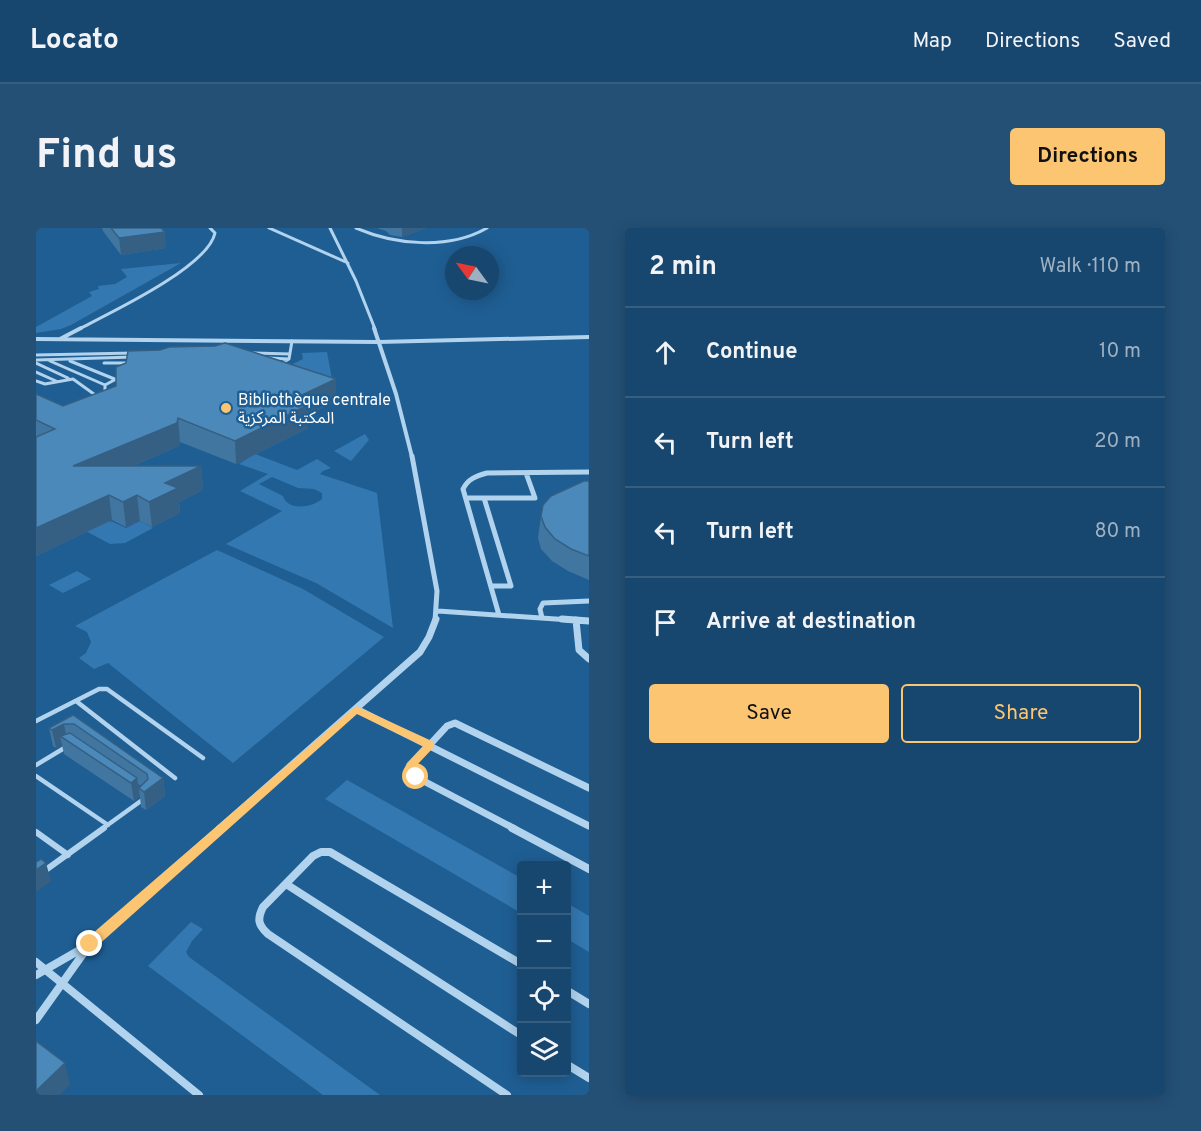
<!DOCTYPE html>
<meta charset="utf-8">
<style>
:root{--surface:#17466e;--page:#245076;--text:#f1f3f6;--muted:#9eb1c2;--line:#365e81;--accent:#fbc571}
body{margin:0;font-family:Overpass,"Noto Sans Arabic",sans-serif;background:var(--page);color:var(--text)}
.controls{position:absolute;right:18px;bottom:18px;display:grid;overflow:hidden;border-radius:6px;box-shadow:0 3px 15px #0003}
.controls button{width:54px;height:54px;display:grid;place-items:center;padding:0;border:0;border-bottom:2px solid var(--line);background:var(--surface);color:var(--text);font:30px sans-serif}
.compass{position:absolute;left:409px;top:18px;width:54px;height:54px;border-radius:50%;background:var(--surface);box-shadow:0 3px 15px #0003;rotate:303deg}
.stop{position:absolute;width:18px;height:18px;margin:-14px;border:4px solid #fbc571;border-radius:50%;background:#fff}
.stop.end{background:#fbc571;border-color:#fff;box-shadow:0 2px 6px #0008}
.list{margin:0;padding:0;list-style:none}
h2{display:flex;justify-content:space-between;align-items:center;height:78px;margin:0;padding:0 24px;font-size:26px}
h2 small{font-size:20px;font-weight:400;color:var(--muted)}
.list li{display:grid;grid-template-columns:39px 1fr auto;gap:18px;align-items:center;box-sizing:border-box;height:90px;padding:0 24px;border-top:2px solid var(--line)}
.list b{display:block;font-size:22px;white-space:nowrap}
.list em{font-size:20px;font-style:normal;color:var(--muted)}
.actions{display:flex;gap:12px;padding:18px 24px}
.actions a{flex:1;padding:14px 0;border:2px solid var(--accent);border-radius:6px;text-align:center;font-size:21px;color:var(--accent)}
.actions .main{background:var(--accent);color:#111}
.icon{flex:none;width:33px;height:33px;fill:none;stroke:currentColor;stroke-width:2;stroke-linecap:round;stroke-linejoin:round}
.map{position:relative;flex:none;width:553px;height:867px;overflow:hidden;border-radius:6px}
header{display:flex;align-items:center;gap:36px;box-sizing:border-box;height:84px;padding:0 30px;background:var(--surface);border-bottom:2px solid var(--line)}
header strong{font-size:28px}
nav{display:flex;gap:33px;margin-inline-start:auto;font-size:21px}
.intro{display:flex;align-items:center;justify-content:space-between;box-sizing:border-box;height:144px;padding:0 36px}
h1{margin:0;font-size:42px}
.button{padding:15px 27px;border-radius:6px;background:var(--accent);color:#111;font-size:21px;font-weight:700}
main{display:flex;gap:36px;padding:0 36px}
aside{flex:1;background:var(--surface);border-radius:6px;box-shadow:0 3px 15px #0003}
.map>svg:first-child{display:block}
</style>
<header>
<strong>Locato</strong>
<nav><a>Map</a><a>Directions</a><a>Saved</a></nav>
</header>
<div class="intro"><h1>Find us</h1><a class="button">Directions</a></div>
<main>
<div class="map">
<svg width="553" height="867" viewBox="0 0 553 867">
<rect width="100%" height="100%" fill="#1f5e93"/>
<path fill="#3378b0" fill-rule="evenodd" d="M 145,35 L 35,97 L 25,101 L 0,105 L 0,99 L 56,68 L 53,64 L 63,61 L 62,58 L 79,56 L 91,49 L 85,41 Z
M 291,124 L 300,173 L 230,149 L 267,131 L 266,125 Z
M 329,206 L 333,212 L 315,233 L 298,223 Z
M 219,226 L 261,242 L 281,231 L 295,240 L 287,243 L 284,246 L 341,265 L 357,400 L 280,355 L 190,316 L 246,283 L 204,263 L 232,246 L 203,236 ZM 236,249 L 262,260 L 278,261 L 286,265 L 286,271 C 276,280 251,283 247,268 L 223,256 Z
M 5,279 L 77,294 L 90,300 L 104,293 L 117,300 L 89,315 L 74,316 Z
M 181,322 L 267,361 L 348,409 L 197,535 L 72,435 L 58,441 L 43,430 L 50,425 L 55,414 L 51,404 L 39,398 Z
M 41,343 L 55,351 L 27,365 L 13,357 Z
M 311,552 L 485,650 L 485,685 L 289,571 Z
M 531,675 L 553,688 L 553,724 L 531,711 Z
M 155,694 L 167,701 L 156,713 L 150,724 L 153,729 L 344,867 L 287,867 L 112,738 Z"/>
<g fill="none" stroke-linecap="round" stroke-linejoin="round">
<path stroke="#b1d3ee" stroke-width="3" d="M 218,125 L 254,126
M 0,127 L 98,125
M 232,130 L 253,131
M 0,132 L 97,129
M 14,133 L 69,157
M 34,133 L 81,152
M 0,135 L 32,150
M 68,135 L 94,135
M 244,136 L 253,131 L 256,113
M 0,144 L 20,153
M 0,153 L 9,156 L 37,151 L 62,169
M 69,165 L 69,157 L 82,150"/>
<path stroke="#b1d3ee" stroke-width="4.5" d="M 40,473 L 139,550
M 0,493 L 63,461 L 71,461 L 167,530
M 0,537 L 30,519
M 0,548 L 72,597
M 66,601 L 109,570"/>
<path stroke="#b1d3ee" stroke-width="6" d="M 0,604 L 32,627
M 0,649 L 68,600"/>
<path stroke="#b1d3ee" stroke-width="3" d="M 233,0 L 312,35
M 294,0 L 320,53 L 339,101
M 320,0 C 359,17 413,22 451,0
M 43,101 C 74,85 172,39 179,5 L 174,0"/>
<path stroke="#b1d3ee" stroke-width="4" d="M 338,100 L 360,166 L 376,229
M 0,111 L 342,114 L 553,109
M 24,111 L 45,100"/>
<path stroke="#b1d3ee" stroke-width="5" d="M 376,228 L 401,363 L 399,393
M 430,270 L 499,270 L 490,245
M 448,270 L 475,358 L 455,358
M 402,383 L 549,393
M 463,387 L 427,261 C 432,251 440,248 451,245 L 553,244
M 506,390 L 504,381 L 507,375 L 553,373"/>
<path stroke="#b1d3ee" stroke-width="7" d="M 526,391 L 553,393
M 540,392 L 543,422 L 553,431
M 320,481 L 553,598
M 183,601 L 384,424 L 393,409 L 400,391
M 479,601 L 380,549 L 374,541 L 375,537 L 411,498 L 419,495 L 553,560"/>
<path stroke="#b1d3ee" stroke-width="8" d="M 476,600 L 553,641
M 250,656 L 485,807
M 0,734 L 163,867
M 0,747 L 54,716 L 185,600
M 530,762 L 553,776
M 0,792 L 52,719
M 530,836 L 553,850
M 471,867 L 232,706 C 222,697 221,691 227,679 L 277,628 L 285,624 L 294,624 L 485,736"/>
</g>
<path fill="#4176a1" d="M 66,0 L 125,0 L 130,20 L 85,27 L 67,3 Z
M 341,0 L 390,0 L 366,9 L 354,7 L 350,3 Z
M 300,151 L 300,173 L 272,187 L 272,200 L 200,236 L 144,214 L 143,218 L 97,238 L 165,238 L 167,262 L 143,274 L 144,285 L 116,299 L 104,293 L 90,299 L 76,292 L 0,328 L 0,166 L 27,178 Z
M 553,253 L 553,352 L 532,343 L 516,333 L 505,321 L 502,310 L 505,288 Z
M 37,487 L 127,550 L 129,568 L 110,582 L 105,579 L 103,560 L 105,558 L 102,556 L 104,568 L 98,573 L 28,526 L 26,517 L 20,520 L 17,518 L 13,500 Z"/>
<path fill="#356083" d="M 366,0 L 390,0 L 366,9 Z
M 129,4 L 130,20 L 85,27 L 83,10 Z
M 300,151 L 300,173 L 272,187 L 272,200 L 200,236 L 199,213 L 255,172 Z
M 142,190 L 144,214 L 143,218 L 41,262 L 37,238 Z
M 165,238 L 167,262 L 143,274 L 144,285 L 116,299 L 113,274 L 129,255 Z
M 73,267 L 76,292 L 0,328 L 0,300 Z
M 101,267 L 104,293 L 90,299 L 87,274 Z
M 28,496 L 31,512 L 24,508 L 26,517 L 20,520 L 16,502 Z
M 101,550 L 104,568 L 98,573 L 95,555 Z
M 127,550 L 129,568 L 110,582 L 108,564 Z
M 10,635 L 15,653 L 0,664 L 0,642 Z
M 29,835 L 34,857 L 24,867 L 1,867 L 0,863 Z"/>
<path fill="#4c89bb" stroke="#356083" stroke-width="1.5" d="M 75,0 L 125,0 L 129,4 L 83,10 Z
M 189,115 L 300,151 L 255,172 L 272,177 L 199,213 L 142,190 L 141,195 L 37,238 L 165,238 L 129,255 L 142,260 L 113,274 L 101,267 L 87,274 L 73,267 L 0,300 L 0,209 L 19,201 L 0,192 L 0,166 L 27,178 L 80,158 L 80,139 L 90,135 L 92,123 L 124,122 L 133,119 L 179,118 Z
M 548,253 L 553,253 L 553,328 L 535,321 L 519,311 L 509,299 L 505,288 L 507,277 L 515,268 Z
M 37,487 L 127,550 L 108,564 L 103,560 L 112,551 L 111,546 L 38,496 L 28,496 L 16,502 L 13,500 Z
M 34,505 L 101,550 L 95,555 L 24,508 Z
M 5,631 L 10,635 L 0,642 L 0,634 Z
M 0,813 L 29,835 L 0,863 Z"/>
<path fill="#fbc571" d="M 320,478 L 398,514 L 398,519 L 380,538 L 385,549 L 384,551 L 376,551 L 368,541 L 371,535 L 387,518 L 321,486 L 59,720 L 49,720 L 47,716 L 49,712 Z"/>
<circle fill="#fbc571" stroke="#1f5e93" stroke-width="2" cx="190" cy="180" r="6"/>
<g text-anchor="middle" stroke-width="5" stroke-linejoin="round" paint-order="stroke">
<g font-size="16" fill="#fff" stroke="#1f5e93" text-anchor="start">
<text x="202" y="177">Bibliothèque centrale<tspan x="202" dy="18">المكتبة المركزية</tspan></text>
</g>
</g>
</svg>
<div class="controls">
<button>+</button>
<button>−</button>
<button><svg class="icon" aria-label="locate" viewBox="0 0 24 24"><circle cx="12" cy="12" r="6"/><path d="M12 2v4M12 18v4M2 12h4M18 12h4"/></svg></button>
<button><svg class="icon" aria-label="layers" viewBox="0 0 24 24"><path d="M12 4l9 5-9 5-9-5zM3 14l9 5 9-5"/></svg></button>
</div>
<svg class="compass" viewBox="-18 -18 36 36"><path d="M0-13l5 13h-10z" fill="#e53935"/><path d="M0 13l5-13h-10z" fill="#9eb1c2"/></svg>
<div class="stop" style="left:380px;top:549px"></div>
<div class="stop end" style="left:54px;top:716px"></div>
</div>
<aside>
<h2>2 min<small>Walk · 110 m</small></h2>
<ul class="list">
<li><svg class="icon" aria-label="ahead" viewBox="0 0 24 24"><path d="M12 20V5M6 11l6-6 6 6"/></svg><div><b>Continue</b></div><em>10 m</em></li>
<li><svg class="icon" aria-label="left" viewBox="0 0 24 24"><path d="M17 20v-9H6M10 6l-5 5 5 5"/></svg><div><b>Turn left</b></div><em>20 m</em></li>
<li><svg class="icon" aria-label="left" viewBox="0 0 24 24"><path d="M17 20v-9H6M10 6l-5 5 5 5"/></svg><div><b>Turn left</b></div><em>80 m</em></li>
<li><svg class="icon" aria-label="arrive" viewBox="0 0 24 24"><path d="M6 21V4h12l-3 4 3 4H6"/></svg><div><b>Arrive at destination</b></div></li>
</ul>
<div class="actions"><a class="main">Save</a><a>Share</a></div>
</aside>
</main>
